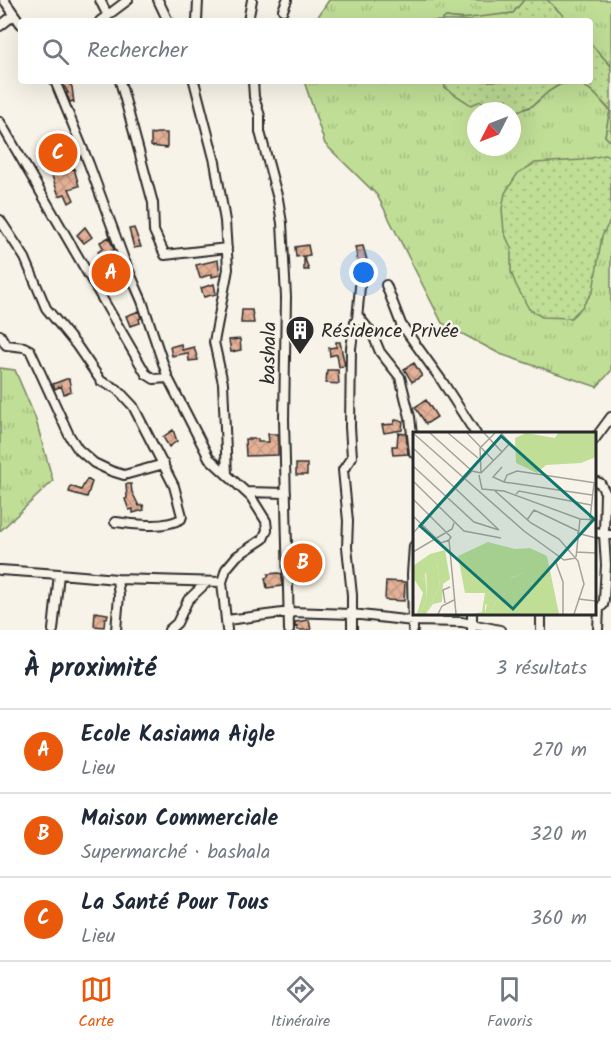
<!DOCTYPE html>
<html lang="fr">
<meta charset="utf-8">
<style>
:root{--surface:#fff;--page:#f6f6f7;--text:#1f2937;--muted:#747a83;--line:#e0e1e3;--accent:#ea580c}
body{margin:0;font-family:Kalam,sans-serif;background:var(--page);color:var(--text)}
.compass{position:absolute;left:467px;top:102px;width:54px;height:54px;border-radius:50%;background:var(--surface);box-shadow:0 6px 24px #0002;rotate:228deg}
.you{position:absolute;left:364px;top:273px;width:21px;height:21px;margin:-15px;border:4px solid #fff;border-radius:50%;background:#1a73e8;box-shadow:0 0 0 9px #1a73e833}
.badge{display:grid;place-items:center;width:39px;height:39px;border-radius:50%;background:var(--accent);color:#fff;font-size:20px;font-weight:700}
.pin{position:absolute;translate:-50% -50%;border:3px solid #fff;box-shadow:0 2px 6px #0006}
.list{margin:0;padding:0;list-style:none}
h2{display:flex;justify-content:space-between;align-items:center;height:78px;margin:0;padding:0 24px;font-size:26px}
h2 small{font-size:20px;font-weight:400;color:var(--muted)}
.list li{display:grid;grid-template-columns:39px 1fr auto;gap:18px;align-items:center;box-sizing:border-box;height:84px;padding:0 24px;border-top:2px solid var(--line)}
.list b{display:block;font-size:22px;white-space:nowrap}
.list p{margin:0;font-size:20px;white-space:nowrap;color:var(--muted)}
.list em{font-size:20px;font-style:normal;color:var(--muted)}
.icon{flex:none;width:33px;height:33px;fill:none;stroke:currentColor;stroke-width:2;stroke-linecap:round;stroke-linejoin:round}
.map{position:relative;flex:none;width:611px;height:630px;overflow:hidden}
.search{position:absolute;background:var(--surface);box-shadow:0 6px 24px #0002;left:18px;right:18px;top:18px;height:66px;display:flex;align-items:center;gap:15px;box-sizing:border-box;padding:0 21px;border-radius:6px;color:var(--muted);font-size:22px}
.sheet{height:330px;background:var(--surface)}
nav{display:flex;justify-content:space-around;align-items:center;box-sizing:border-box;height:84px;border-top:2px solid var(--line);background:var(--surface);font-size:16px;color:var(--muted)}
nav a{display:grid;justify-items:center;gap:3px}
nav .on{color:var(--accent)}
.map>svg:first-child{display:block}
</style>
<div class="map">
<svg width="611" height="630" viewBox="0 0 611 630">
<defs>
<pattern id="grass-tufts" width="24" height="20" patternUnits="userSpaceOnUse" patternTransform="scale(1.5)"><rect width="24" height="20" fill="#c0de96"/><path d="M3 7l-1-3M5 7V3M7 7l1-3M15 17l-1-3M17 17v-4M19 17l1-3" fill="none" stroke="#a5bf81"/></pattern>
<pattern id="park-dots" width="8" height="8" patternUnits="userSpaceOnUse" patternTransform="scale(1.5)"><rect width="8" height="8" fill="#c0de96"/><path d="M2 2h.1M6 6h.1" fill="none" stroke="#a5bf81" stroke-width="1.8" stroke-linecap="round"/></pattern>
<pattern id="building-cross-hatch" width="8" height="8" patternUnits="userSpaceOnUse" patternTransform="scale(1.5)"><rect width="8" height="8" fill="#e4b197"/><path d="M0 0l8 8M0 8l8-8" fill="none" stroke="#c49882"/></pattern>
</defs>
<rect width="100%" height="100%" fill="#f7f3e8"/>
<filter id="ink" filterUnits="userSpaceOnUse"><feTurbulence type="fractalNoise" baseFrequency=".0167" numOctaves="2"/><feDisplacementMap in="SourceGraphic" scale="12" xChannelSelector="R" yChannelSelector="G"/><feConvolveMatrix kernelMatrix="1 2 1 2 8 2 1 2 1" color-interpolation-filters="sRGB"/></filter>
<g filter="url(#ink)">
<path fill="url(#grass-tufts)" stroke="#768460" stroke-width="1.5" d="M 329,0 L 524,0 L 513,13 C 491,16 469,21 446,17 L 441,21 L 315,21 Z
M 547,0 L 611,0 L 611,66 L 590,43 L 590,21 L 569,21 Z
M 304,81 L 444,81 L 445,88 L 481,101 L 493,111 L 476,111 L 476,147 L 512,147 L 512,113 C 518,111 525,109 530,107 C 537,104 542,96 548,92 C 578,69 590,89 610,111 L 605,136 L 611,142 L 611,371 L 597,387 L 500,354 L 442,323 L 377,195 L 325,144 Z
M 0,368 L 15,370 L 35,417 L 53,481 L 0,531 Z"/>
<path fill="url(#park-dots)" stroke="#768460" stroke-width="1.5" d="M 524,0 L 547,0 L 569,21 L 441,21 L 446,17 L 461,19 L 513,13 Z
M 590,43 L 611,66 L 611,142 L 605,136 L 610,110 L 592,91 L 576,81 L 590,81 Z
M 444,81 L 566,81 L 549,91 L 532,106 L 512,113 L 512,111 L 493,111 L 481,101 L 471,105 L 445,88 Z
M 605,155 L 611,159 L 611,219 L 602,236 L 593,291 L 582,307 L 571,318 L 542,317 L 529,309 L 516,285 L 511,272 L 511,248 L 504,232 L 502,209 L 505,193 L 518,173 L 535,163 L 582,160 Z"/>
<path fill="url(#building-cross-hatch)" stroke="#2b2b2b" stroke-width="1.5" d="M 68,81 L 72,87 L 74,103 L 73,101 L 70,102 L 66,93 L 68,93 L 63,84 Z
M 158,133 L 167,133 L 167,148 L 151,146 L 151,134 Z
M 74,168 L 79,186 L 69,189 L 74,200 L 69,203 L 65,194 L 59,196 L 52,176 Z
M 85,227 L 92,237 L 84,243 L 77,235 Z
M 134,228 L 141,247 L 134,248 L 129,229 Z
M 109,237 L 114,250 L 103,257 L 98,252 L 103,248 L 100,242 Z
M 308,245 L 310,255 L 304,256 L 309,270 L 304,270 L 304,256 L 296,257 L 295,247 Z
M 363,246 L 367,260 L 358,262 L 355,247 Z
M 218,260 L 220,275 L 212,277 L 212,274 L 200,278 L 196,265 Z
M 214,284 L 216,294 L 204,297 L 201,288 Z
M 242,310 L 252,310 L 254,323 L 241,323 Z
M 139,311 L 141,318 L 139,319 L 140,323 L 130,326 L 126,316 Z
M 240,339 L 241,350 L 231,352 L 229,340 Z
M 336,342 L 340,342 L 345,366 L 339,367 L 337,354 L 330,356 L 329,348 L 336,347 Z
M 181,344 L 182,350 L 194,347 L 198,360 L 189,361 L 188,353 L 172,356 L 170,347 Z
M 414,363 L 422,376 L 412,382 L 404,369 Z
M 327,370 L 338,370 L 339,384 L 326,383 Z
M 66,379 L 69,379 L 71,391 L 64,394 L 61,386 L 55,389 L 53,384 Z
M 426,400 L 437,417 L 426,424 L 415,407 Z
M 395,420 L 403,421 L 402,430 L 384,433 L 382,425 L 394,424 Z
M 173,430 L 177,441 L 169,447 L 163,437 Z
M 398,433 L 406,434 L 408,454 L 393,455 L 392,446 L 397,446 Z
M 268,434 L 278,434 L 278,455 L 246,456 L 245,439 L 258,439 L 258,442 L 269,442 Z
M 296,464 L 307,464 L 307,475 L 296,475 Z
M 87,479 L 92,482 L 87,497 L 69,492 L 71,486 L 81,490 Z
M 126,484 L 131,484 L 132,492 L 139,506 L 143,505 L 144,510 L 133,513 L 133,509 L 129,510 L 125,499 L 127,498 Z
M 309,558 L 310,560 L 312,578 L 306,578 L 305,566 L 300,567 L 299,559 Z
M 278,573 L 282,574 L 282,586 L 267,588 L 265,578 L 268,577 L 268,574 Z
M 386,581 L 405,582 L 404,601 L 385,600 Z
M 95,612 L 108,614 L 107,618 L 105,618 L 104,627 L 94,626 Z
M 309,620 L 311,630 L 297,630 L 297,626 L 295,627 L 295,622 Z"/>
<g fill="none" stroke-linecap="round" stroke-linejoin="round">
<g stroke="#2b2b2b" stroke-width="12">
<path id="minor" d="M 4,0 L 21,24
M 100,0 L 108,16
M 158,0 L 168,21
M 283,10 L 287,0
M 100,21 L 128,0
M 197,21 L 198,0
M 248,21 L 252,0
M 0,26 L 14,15
M 55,81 L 89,164 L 125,262 L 142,301 L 168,378 L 209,458 L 251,497 L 266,521 L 267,530 L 263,539 L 237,556 L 226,569 L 222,582
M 120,81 L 153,203 L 154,231 L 165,255 L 227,248
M 194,81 L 215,162 L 225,221 L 228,269 L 214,342 L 223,383 L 227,474
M 253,81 L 254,97 L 260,116 L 260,132 L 278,199 L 282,223 L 286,297 L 284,419 L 289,630
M 0,122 L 146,374 L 154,379 L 168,378
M 0,220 L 25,258 L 46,308 L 77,346 L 101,381 L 117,389 L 133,406 L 174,486 L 182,516 L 181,519 C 162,529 135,524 115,522
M 386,285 L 401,324 L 442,381 L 476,434
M 357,319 L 361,276
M 0,335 L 6,345 L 24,347 L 30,350 L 69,435 L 78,449 L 94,463 L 111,471 L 124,475 L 164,464
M 594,440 L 611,417
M 594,481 L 600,483 L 605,492 L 604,534 L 606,565 L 604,600 L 603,605 L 599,608 L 598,630
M 247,492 L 286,493
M 594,532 L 611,535
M 0,570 L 59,574
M 472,614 L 472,630
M 541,614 L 541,630
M 227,620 L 290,612 L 352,614 L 413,621 L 462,622 L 500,630
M 53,630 L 59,574 L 117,579 L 222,582 L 227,630
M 116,630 L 119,596 L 117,579
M 169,630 L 177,623 L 188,600 L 207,582
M 352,630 L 352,595 L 347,547 L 348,521 L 343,470 L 352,457 L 350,427 L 351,348 L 355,322 L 359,317 L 373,335 L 380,352 L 400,377 L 410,417 L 414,453
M 413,630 L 412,574 L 414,546"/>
</g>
<use href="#minor" stroke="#f7f3e8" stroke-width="8"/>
</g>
</g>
<defs>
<g id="building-pin" transform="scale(1.5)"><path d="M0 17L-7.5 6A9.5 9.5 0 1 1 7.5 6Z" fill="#2b2b2b" stroke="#f7f3e8"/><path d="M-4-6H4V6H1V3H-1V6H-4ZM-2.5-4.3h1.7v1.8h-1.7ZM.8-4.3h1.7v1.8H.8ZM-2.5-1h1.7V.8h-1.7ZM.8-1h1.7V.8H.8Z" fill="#fff"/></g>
</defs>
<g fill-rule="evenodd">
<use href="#building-pin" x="300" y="330"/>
</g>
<g text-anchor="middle" stroke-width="5" stroke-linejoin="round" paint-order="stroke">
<g font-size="20" fill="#2b2b2b" stroke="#f7f3e8" text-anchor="start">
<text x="321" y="337">Résidence Privée</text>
</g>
<g font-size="20" fill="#2b2b2b" stroke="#f7f3e8">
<text transform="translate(268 353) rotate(-89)" y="7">bashala</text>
</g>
</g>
<g transform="translate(413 432)">
<rect width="183" height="183" fill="#f7f3e8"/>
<path d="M 113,1 L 142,6 L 145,1 L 183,1 L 183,25 L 168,31 L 133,33 L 124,41 L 103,31 L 102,6 ZM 75,110 L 102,117 L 117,116 L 134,124 L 146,182 L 77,182 L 83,170 L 111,161 L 119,151 L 109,141 L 98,146 L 94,161 L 84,163 L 72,173 L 72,182 L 59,182 L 69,180 L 72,161 L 52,161 L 45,124 ZM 32,118 L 37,147 L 30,152 L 29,170 L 20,172 L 13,182 L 27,154 L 24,130 L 12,142 L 14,167 L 7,182 L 4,182 L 10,161 L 1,147 L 0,134 L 17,122 Z" fill="#c0de96"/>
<path d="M 65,124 L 85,136 L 86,145 L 78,156 L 70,154 L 59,136 L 58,129 ZM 24,130 L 27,154 L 13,182 L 7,182 L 14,167 L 13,135 ZM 109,141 L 120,147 L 112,167 L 83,170 L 77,182 L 72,182 L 76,159 L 92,162 L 97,147 Z" fill="#c0de96"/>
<path fill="none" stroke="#a5a39c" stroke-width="1.5" d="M 0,1 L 111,99 L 151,128 L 163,126M 17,1 L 59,39 L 68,41M 35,1 L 65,26M 54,1 L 80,28M 88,1 L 97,11 L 89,20M 0,16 L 86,98M 0,34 L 61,90 L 86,98M 89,35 L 80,45 L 91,50 L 179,63M 68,40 L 67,16 L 82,1M 68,41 L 89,20 L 71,1M 66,43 L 69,57 L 91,59 L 167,87 L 183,88M 0,49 L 51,99 L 88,106M 91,50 L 94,43 L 104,39 L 183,51M 81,58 L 118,91 L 146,107 L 165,129 L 171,152 L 161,182M 103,62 L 106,59 L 178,73M 0,67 L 38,105 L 36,108M 0,84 L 28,111 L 36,108 L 43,182M 177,87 L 181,51M 114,88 L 121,78 L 165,99M 0,101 L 59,39M 164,101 L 183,106M 0,120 L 39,97 L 41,91M 163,120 L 183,121M 163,125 L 167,87M 142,128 L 150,150 L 150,182M 165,167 L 183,169M 32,171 L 30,158 L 37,155M 25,182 L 29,174 L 41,168"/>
<path fill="#0f766e" fill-opacity="0.15" stroke="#0f766e" stroke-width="3" d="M 88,4 L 181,87 L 100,177 L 7,94 Z"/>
<rect width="183" height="183" fill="none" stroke="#2b2b2b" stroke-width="3"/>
</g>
</svg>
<svg class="compass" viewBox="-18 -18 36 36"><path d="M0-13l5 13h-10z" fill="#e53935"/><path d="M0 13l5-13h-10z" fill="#747a83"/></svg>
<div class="you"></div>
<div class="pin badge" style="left:111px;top:273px">A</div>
<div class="pin badge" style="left:303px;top:563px">B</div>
<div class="pin badge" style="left:58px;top:153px">C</div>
<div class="search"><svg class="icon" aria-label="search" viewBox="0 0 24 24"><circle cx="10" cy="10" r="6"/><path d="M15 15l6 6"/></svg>Rechercher</div>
</div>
<section class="sheet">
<h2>À proximité<small>3 résultats</small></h2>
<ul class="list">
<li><span class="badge">A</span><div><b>Ecole Kasiama Aigle</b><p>Lieu</p></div><em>270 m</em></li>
<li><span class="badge">B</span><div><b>Maison Commerciale</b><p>Supermarché · bashala</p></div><em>320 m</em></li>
<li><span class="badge">C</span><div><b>La Santé Pour Tous</b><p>Lieu</p></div><em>360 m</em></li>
</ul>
</section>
<nav>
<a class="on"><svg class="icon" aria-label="map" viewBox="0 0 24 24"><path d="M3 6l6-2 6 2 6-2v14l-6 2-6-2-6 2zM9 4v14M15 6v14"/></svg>Carte</a>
<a><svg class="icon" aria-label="directions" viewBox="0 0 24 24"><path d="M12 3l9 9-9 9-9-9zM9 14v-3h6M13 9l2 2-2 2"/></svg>Itinéraire</a>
<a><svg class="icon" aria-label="saved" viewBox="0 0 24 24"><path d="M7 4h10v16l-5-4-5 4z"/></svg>Favoris</a>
</nav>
